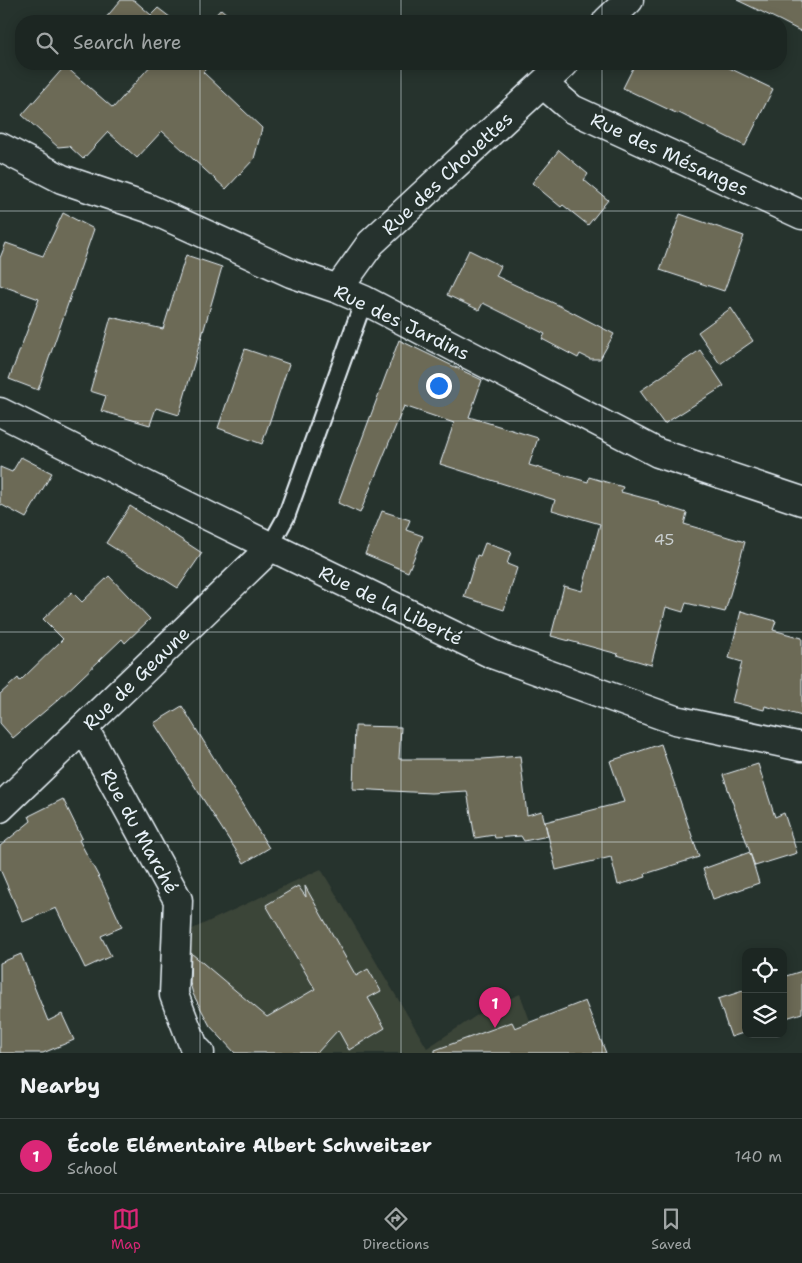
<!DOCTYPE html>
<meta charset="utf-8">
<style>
:root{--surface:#1c2622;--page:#252e2a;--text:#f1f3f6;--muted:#a0a5a5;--line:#3a4340;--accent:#db2777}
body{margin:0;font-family:"Shantell Sans",sans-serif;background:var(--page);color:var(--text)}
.controls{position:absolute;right:15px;bottom:15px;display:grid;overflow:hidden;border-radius:10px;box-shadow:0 2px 12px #0003}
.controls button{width:45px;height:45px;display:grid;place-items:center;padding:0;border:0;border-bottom:1px solid var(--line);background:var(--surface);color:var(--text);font:25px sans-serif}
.you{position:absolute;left:438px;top:385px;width:18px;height:18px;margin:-12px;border:4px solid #fff;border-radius:50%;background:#1a73e8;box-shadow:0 0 0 8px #1a73e833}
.badge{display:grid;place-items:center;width:32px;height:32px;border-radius:50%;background:var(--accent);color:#fff;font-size:16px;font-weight:700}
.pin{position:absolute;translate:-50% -41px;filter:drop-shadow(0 1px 2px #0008)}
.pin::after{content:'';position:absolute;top:26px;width:18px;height:15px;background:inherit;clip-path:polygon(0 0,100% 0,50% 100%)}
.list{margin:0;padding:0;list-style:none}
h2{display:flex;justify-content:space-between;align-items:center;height:65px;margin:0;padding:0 20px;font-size:21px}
h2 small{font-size:16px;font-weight:400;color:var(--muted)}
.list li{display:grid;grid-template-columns:32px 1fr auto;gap:15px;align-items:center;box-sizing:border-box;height:75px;padding:0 20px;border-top:1px solid var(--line)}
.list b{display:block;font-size:19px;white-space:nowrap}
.list p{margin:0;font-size:16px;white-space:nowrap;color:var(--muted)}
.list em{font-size:16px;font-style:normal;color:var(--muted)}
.icon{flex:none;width:28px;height:28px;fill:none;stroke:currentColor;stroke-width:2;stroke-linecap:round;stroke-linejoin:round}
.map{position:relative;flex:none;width:802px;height:1053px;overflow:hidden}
.search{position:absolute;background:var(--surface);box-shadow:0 2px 12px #0003;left:15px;right:15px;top:15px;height:55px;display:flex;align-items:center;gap:12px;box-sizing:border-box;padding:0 18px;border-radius:20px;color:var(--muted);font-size:19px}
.sheet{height:140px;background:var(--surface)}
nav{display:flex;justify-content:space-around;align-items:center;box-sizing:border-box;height:70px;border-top:1px solid var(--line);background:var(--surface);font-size:14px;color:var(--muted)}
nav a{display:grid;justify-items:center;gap:2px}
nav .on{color:var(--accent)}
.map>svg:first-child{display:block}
</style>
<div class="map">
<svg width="802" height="1053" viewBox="0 0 802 1053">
<rect width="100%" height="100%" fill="#26332d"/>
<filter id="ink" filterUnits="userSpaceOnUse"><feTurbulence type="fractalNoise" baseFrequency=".02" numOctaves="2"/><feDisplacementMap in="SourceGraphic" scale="10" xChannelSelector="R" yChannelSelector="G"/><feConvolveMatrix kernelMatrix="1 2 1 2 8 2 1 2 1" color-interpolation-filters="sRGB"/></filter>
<g filter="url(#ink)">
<path fill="#3b4439" d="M 321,869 L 427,1048 L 488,1008 L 520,994 L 542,1053 L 235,1053 L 210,1026 L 193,994 L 184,960 L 186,932 Z"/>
<path fill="#6c6a56" stroke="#e8f1f8" d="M 121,0 L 134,0 L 151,15 L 158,8 L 175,21 L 106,21 L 104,20 Z
M 737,0 L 802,0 L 802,32 L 781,21 Z
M 221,9 L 235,21 L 210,21 Z
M 152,64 L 211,64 L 203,72 L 262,128 L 254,159 L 226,189 L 162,131 L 137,158 L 108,132 L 83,159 L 69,146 L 58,147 L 22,115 L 65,66 L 113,108 Z
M 635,64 L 721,64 L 773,89 L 745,146 L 679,113 L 678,114 L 623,88 Z
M 559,150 L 588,174 L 584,180 L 608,200 L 588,225 L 563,205 L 561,207 L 532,183 Z
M 63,213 L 94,229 L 38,390 L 9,379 L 39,299 L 0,285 L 0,258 L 6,243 L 43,256 Z
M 680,214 L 744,236 L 724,291 L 660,270 Z
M 469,250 L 501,266 L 496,276 L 560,306 L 614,334 L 600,359 L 590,359 L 580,354 L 578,358 L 542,339 L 545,334 L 483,303 L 479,310 L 447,295 Z
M 186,255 L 222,267 L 179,415 L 156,408 L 150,425 L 101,411 L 106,396 L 90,391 L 111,317 L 163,329 Z
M 731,308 L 753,341 L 720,364 L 698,332 Z
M 399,340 L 482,380 L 469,417 L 538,438 L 529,465 L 588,482 L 589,477 L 623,487 L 621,492 L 659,502 L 658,504 L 687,513 L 684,524 L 745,542 L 725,612 L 686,603 L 683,612 L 666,607 L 651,665 L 617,655 L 618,654 L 551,636 L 564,586 L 582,591 L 600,524 L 552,510 L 555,500 L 440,464 L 454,423 L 404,406 L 360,513 L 338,503 Z
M 245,349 L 289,364 L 262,444 L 218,428 Z
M 700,350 L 724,386 L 664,424 L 640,391 Z
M 21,457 L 52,473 L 26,518 L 0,504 L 0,467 L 12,472 Z
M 130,506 L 202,553 L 178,588 L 106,543 Z
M 382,511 L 410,520 L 406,530 L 423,536 L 408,572 L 365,554 Z
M 485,543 L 511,552 L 507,564 L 517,568 L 504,610 L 464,597 L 477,555 L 480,556 Z
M 109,576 L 150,619 L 125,643 L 122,639 L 58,700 L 13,738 L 0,723 L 0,694 L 18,678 L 20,681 L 63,639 L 43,619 L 72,592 L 82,602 Z
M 741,611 L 776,621 L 773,630 L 802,638 L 802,716 L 765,706 L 764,710 L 732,702 L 742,662 L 729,658 Z
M 182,706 L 269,848 L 244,863 L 154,723 Z
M 355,726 L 401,727 L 399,759 L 483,759 L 520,756 L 527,815 L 542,811 L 548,836 L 524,841 L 521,836 L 495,838 L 494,835 L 475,838 L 467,791 L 431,793 L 353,789 Z
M 661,744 L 699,857 L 645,874 L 646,877 L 618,885 L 611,857 L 556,870 L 545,822 L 624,802 L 610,761 Z
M 758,764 L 775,817 L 784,813 L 797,853 L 755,866 L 750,853 L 759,883 L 713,899 L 703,869 L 750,852 L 723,775 Z
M 63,799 L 82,838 L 79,840 L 102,883 L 122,927 L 101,936 L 111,956 L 85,968 L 56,908 L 23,922 L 0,869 L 0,846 L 31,821 L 29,816 Z
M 298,886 L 306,897 L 305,886 L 356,976 L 368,969 L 381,991 L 368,998 L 385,1028 L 349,1050 L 338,1030 L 317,1053 L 235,1053 L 210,1026 L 193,994 L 190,983 L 191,953 L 267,1017 L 315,989 L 266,905 Z
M 21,954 L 48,1021 L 62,1014 L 74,1040 L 43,1053 L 0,1053 L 0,963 Z
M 802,971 L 802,1013 L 783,1019 L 783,977 Z
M 746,990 L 746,1032 L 731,1037 L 718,999 Z
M 585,1001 L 606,1053 L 435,1053 L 435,1050 L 512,1022 L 515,1028 Z"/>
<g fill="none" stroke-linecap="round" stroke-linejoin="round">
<g stroke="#e8f1f8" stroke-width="20">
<path id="lane" d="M 270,546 L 286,517 L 364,300"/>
</g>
<g stroke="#e8f1f8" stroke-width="31">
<path id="street" d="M 607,21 L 629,0
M 543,84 L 572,109 L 802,215
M 0,147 L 62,179 L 148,208 L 291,273 L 338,289 L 364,300 L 658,453 L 802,501
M 338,289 L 371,243 L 564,64
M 0,412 L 210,517 L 492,654 L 675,720 L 802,747
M 84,728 L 178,900 L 174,995 L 194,1047 L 200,1053
M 0,808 L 260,558 L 270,546"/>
</g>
<use href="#lane" stroke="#26332d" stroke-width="16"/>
<use href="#street" stroke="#26332d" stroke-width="28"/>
</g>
</g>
<path fill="none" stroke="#e8f1f8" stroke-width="1" stroke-opacity="0.55" d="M 200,0 L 200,21M 401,0 L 401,21M 602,0 L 602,21M 200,64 L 200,1053M 401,64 L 401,1053M 602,64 L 602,1053M 0,211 L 802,211M 0,421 L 802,421M 0,632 L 802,632M 0,842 L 802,842"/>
<g text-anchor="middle" stroke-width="4" stroke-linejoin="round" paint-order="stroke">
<g font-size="16" fill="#c9cfd0">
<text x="664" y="545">45</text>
</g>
<g font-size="19" fill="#e8f1f8" stroke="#26332d">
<text transform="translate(670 154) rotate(25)" y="7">Rue des Mésanges</text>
<text transform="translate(447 173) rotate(-43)" y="7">Rue des Chouettes</text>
<text transform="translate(402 322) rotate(26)" y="7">Rue des Jardins</text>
<text transform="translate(391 605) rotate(26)" y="7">Rue de la Liberté</text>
<text transform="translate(136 678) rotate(-44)" y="7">Rue de Geaune</text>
<text transform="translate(140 831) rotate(61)" y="7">Rue du Marché</text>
</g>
</g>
</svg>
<div class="controls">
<button><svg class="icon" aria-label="locate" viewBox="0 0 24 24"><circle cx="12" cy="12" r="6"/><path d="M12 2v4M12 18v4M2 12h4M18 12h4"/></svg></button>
<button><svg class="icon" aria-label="layers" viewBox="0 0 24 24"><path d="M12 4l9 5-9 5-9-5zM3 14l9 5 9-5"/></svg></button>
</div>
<div class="you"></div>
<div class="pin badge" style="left:495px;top:1028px">1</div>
<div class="search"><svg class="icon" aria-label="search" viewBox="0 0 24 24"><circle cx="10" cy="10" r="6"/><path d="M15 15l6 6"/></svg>Search here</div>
</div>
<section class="sheet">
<h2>Nearby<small></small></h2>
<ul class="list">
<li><span class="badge">1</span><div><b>École Elémentaire Albert Schweitzer</b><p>School</p></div><em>140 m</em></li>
</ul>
</section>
<nav>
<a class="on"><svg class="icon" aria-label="map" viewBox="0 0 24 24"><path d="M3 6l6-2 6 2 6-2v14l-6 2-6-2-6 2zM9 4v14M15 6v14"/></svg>Map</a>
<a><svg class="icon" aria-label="directions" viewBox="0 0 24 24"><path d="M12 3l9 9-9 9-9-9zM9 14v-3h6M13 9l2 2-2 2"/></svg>Directions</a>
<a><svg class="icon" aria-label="saved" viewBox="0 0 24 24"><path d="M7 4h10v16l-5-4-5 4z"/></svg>Saved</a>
</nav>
